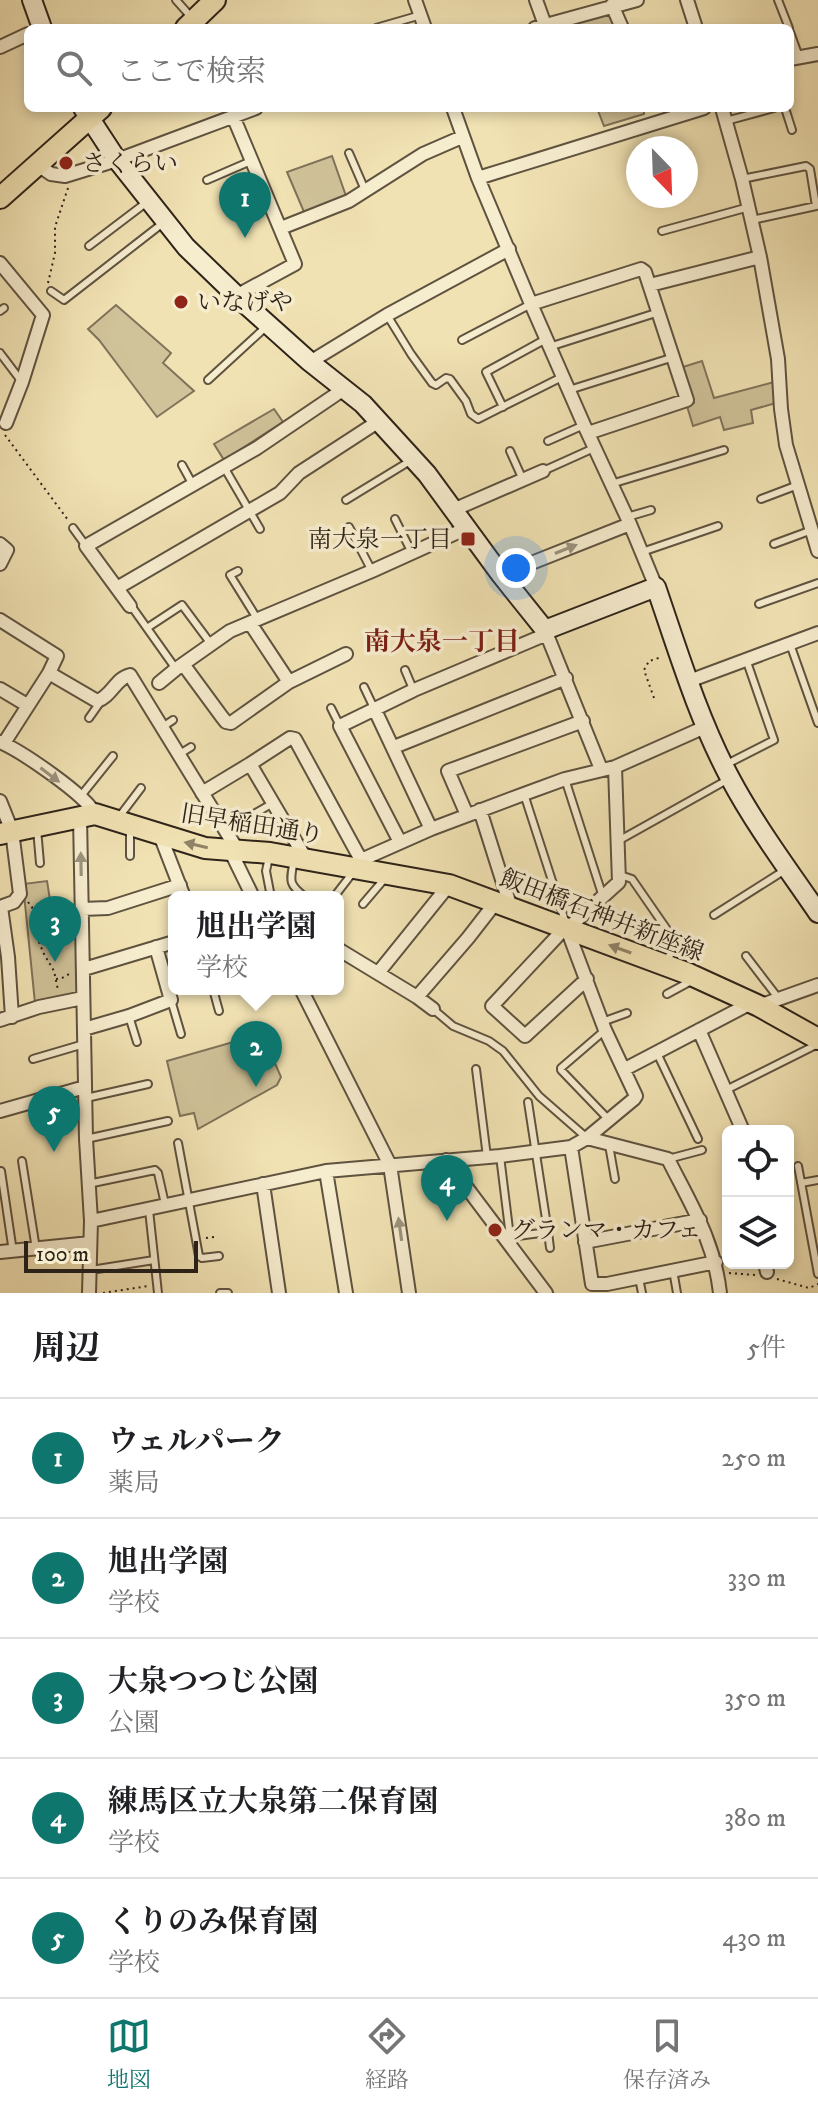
<!DOCTYPE html>
<html lang="ja">
<meta charset="utf-8">
<style>
:root{--surface:#fff;--page:#f2f2f2;--text:#202124;--muted:#757577;--line:#e0e0e0;--accent:#0f766e}
body{margin:0;font-family:"IM FELL DW Pica","Noto Serif JP",serif;background:var(--page);color:var(--text)}
.controls{position:absolute;right:24px;bottom:24px;display:grid;overflow:hidden;border-radius:12px;box-shadow:0 4px 12px #0003}
.controls button{width:72px;height:72px;display:grid;place-items:center;padding:0;border:0;border-bottom:2px solid var(--line);background:var(--surface);color:var(--text);font:40px sans-serif}
.compass{position:absolute;left:626px;top:136px;width:72px;height:72px;border-radius:50%;background:var(--surface);box-shadow:0 4px 12px #0003;rotate:157deg}
.scale{position:absolute;left:24px;bottom:20px;width:174px;box-sizing:border-box;padding-left:8px;border:4px solid #2e2319;border-top:0;font-size:22px;line-height:28px;white-space:nowrap;color:#2e2319;-webkit-text-stroke:6px #f6ecce;paint-order:stroke}
.you{position:absolute;left:516px;top:568px;width:28px;height:28px;margin:-20px;border:6px solid #fff;border-radius:50%;background:#1a73e8;box-shadow:0 0 0 12px #1a73e833}
.badge{display:grid;place-items:center;width:52px;height:52px;border-radius:50%;background:var(--accent);color:#fff;font-size:26px;font-weight:700}
.pin{position:absolute;translate:-50% -66px;filter:drop-shadow(0 2px 4px #0008)}
.pin::after{content:'';position:absolute;top:42px;width:28px;height:24px;background:inherit;clip-path:polygon(0 0,100% 0,50% 100%)}
.popup{position:absolute;left:168px;top:891px;width:176px;height:104px;box-sizing:border-box;display:grid;place-content:center;border-radius:12px;background:var(--surface);filter:drop-shadow(0 2px 6px #0005);font-size:26px;white-space:nowrap;color:var(--muted)}
.popup b{font-size:30px;color:var(--text)}
.popup::after{content:'';position:absolute;left:50%;top:100%;margin-left:-16px;border:16px solid transparent;border-top-color:var(--surface)}
.list{margin:0;padding:0;list-style:none}
h2{display:flex;justify-content:space-between;align-items:center;height:104px;margin:0;padding:0 32px;font-size:34px}
h2 small{font-size:26px;font-weight:400;color:var(--muted)}
.list li{display:grid;grid-template-columns:52px 1fr auto;gap:24px;align-items:center;box-sizing:border-box;height:120px;padding:0 32px;border-top:2px solid var(--line)}
.list b{display:block;font-size:30px;white-space:nowrap}
.list p{margin:0;font-size:26px;white-space:nowrap;color:var(--muted)}
.list em{font-size:26px;font-style:normal;color:var(--muted)}
.icon{flex:none;width:44px;height:44px;fill:none;stroke:currentColor;stroke-width:2;stroke-linecap:round;stroke-linejoin:round}
.map{position:relative;flex:none;width:818px;height:1293px;overflow:hidden}
.search{position:absolute;background:var(--surface);box-shadow:0 4px 12px #0003;left:24px;right:24px;top:24px;height:88px;display:flex;align-items:center;gap:20px;box-sizing:border-box;padding:0 28px;border-radius:12px;color:var(--muted);font-size:30px}
.sheet{height:704px;background:var(--surface)}
nav{display:flex;justify-content:space-around;align-items:center;box-sizing:border-box;height:112px;border-top:2px solid var(--line);background:var(--surface);font-size:22px;color:var(--muted)}
nav a{display:grid;justify-items:center;gap:4px}
nav .on{color:var(--accent)}
.map>svg:first-child{display:block}
</style>
<div class="map">
<svg width="818" height="1293" viewBox="0 0 818 1293">
<rect width="100%" height="100%" fill="#f1e2b3"/>
<filter id="stains"><feTurbulence type="fractalNoise" baseFrequency=".0025" numOctaves="4"/><feColorMatrix values="0 0 0 0 .2 0 0 0 0 .09 0 0 0 0 .02 0 0 0 .5 -.17"/></filter>
<radialGradient id="worn" r=".72"><stop offset=".6" stop-color="#630" stop-opacity="0"/><stop offset="1" stop-color="#630" stop-opacity=".3"/></radialGradient>
<path fill="#d0c299" stroke="#7f7259" stroke-width="2" d="M 610,11 L 617,28 L 564,28 L 563,24 Z
M 597,108 L 644,108 L 644,114 L 604,126 Z
M 332,156 L 346,196 L 304,212 L 287,172 Z
M 116,305 L 171,353 L 163,363 L 194,391 L 157,417 L 99,340 L 88,329 Z
M 702,361 L 714,398 L 774,382 L 776,403 L 751,410 L 753,423 L 724,430 L 720,417 L 693,426 L 687,406 L 694,403 L 683,367 Z
M 274,409 L 283,422 L 224,460 L 214,444 Z
M 47,881 L 55,931 L 80,929 L 80,993 L 35,1003 L 23,884 Z
M 258,1035 L 264,1038 L 281,1077 L 277,1085 L 198,1129 L 194,1113 L 180,1116 L 167,1061 Z"/>
<g fill="none" stroke-linecap="round" stroke-linejoin="round">
<g stroke="#5f5340" stroke-width="10">
<path id="lane" d="M 176,0 L 192,18
M 778,0 L 789,28
M 376,28 L 421,15
M 790,32 L 799,57
M 785,108 L 792,130
M 726,121 L 774,108
M 349,153 L 365,190
M 742,179 L 806,166 L 810,169 L 816,206 L 752,220
M 207,180 L 251,161
M 662,231 L 749,207
M 89,246 L 147,202
M 51,291 L 64,300 L 163,223
M 0,311 L 4,308
M 387,315 L 411,354 L 432,383 L 436,385 L 446,378 L 450,379 L 466,401 L 471,414 L 478,419 L 562,377
M 462,340 L 531,304
M 549,347 L 659,312
M 0,353 L 22,382
M 208,380 L 268,325
M 569,390 L 674,357
M 503,407 L 486,372 L 546,339
M 548,441 L 584,425
M 510,451 L 523,480
M 182,465 L 193,485
M 224,467 L 260,529
M 543,471 L 594,448
M 611,484 L 724,450
M 761,499 L 798,485
M 346,500 L 410,461
M 627,517 L 651,510
M 395,519 L 412,553
M 349,527 L 372,571
M 73,528 L 86,546
M 774,544 L 812,530
M 642,552 L 718,526
M 238,571 L 230,575 L 258,620
M 759,604 L 818,583
M 130,606 L 132,607 L 176,669
M 147,628 L 182,605 L 211,644
M 790,644 L 818,723
M 405,670 L 413,689
M 364,687 L 374,708
M 331,708 L 340,726
M 89,718 L 101,701
M 161,728 L 173,720
M 178,755 L 191,747
M 727,764 L 774,740 L 746,659
M 565,779 L 603,897
M 524,794 L 566,924
M 80,797 L 113,756
M 119,817 L 141,788
M 247,818 L 273,803
M 37,829 L 40,863
M 618,841 L 727,780
M 130,856 L 130,828
M 269,857 L 266,871 L 271,897
M 294,860 C 290,881 288,884 305,897
M 620,875 L 632,879 L 677,944 L 676,949 L 665,960
M 334,897 L 354,871
M 363,904 L 386,877
M 714,915 L 785,870
M 746,956 L 779,999
M 213,989 L 219,1011
M 667,994 L 691,981
M 171,1000 L 181,1034
M 433,1009 L 453,1026 L 489,1041 L 503,1051 L 539,1096 L 587,1138
M 129,1016 L 137,1042
M 602,1022 L 627,1013
M 604,1031 L 561,1068 L 561,1070 L 609,1120
M 657,1053 L 698,1139
M 33,1059 L 84,1044
M 476,1069 L 487,1157
M 726,1090 L 818,1044
M 86,1098 L 148,1084
M 86,1139 L 168,1121
M 178,1143 L 199,1256 L 202,1258 L 219,1256
M 609,1145 L 615,1179
M 500,1156 L 510,1237 L 548,1232 L 528,1102
M 668,1159 L 702,1150
M 22,1161 L 36,1249
M 798,1166 L 818,1274
M 1,1171 L 13,1252
M 801,1183 L 818,1180
M 88,1184 L 155,1170 L 158,1173 L 165,1204
M 149,1210 L 158,1293
M 548,1232 L 550,1248
M 91,1270 L 154,1260
M 673,1270 L 677,1293
M 639,1278 L 642,1293
M 220,1293 L 228,1293"/>
</g>
<g stroke="#5f5340" stroke-width="16">
<path id="street" d="M 415,0 L 425,28
M 536,0 L 545,25
M 687,0 L 696,28
M 612,5 L 622,28
M 535,28 L 637,0
M 0,47 L 28,34
M 790,59 L 818,54
M 453,108 L 478,178 L 531,304 L 584,425 L 630,524 L 656,587
M 722,108 L 742,179 L 760,257 L 778,359 L 781,409 L 786,445 L 818,551
M 233,116 L 295,264 L 236,296
M 38,165 L 51,174 L 65,176 L 117,160 L 256,108
M 478,178 L 704,108
M 281,228 L 349,201 L 423,154 L 462,137
M 0,263 L 43,315 L 22,382 L 6,423
M 650,285 L 760,257
M 531,304 L 641,269 L 645,272 L 687,400 L 588,433
M 310,362 L 387,315 L 509,249
M 453,510 L 543,471
M 0,544 L 7,550 L 0,564
M 501,575 L 630,524
M 117,588 L 280,493 L 299,473 L 379,421
M 130,606 L 86,546 L 257,448 L 344,389
M 0,620 L 57,656 L 49,673 L 4,743
M 250,623 L 289,682 L 346,654
M 545,630 L 601,769
M 183,664 L 222,717 L 226,722 L 231,723 L 289,682
M 49,673 L 97,701 C 111,697 116,678 130,675 L 238,851
M 689,681 L 818,633
M 159,683 L 176,669 L 230,631 L 372,571 L 467,528
M 0,689 L 27,705
M 374,708 L 431,829
M 0,742 C 21,751 86,795 95,814
M 394,747 L 566,678
M 202,793 L 250,764
M 0,801 L 12,831 L 20,894 L 14,902 L 0,907
M 480,810 L 511,908
M 467,815 L 448,771 L 583,721
M 80,816 L 86,1139 L 91,1221 L 89,1293
M 160,835 L 184,897
M 400,842 L 340,726 L 414,690 L 547,634
M 230,850 L 253,897
M 306,859 L 250,764 L 290,738 L 295,739 L 361,860
M 356,868 L 361,860 L 431,829 L 524,794 L 565,779 L 615,767 L 705,727
M 1,907 L 8,957 L 12,1017
M 82,909 L 108,908 L 180,885
M 565,928 L 492,1006 L 525,1036 L 587,979
M 338,949 L 417,997 L 433,1009
M 84,969 L 174,942
M 378,973 L 449,885
M 301,989 L 390,1165 L 409,1293
M 417,997 L 468,938 L 496,902
M 759,1006 L 818,985
M 0,1020 L 39,1007 L 83,998
M 84,1029 L 129,1016 L 171,1000 L 156,947
M 699,1030 L 743,1131
M 625,1069 L 751,1003
M 0,1111 L 85,1087
M 587,1138 L 668,1159 C 691,1205 714,1240 720,1293
M 571,1147 L 592,1284 L 607,1284 L 716,1262
M 446,1160 L 546,1293
M 326,1171 L 346,1293
M 263,1184 L 279,1293
M 91,1221 L 326,1171 L 500,1156 L 571,1147 L 587,1138 L 634,1099 L 636,1096 L 605,1030 L 567,929 L 619,882 L 615,767
M 585,1242 L 700,1220
M 0,1252 L 90,1243
M 765,1263 L 767,1272"/>
</g>
<g stroke="#2e2319" stroke-width="22">
<path id="secondary" d="M 32,0 L 42,28
M 83,108 L 117,160 L 186,247 L 243,302 L 310,362 L 363,404 L 427,474 L 501,575 L 545,630 L 656,587 C 678,651 698,718 730,778 C 755,825 788,869 818,913"/>
</g>
<g stroke="#2e2319" stroke-width="24">
<path id="primary" d="M 186,28 L 215,0
M 0,198 L 101,108
M 0,834 L 95,814 L 205,848 L 270,853 L 449,885 L 689,974 L 759,1006 L 818,1039"/>
</g>
<path stroke="#2e2319" stroke-width="2" stroke-dasharray="2 4" stroke-linecap="butt" d="M 48,283 L 55,253 L 55,227 L 68,188
M 5,435 L 68,520
M 654,698 L 644,670 L 649,661 L 662,657
M 28,902 L 32,907 L 38,940 L 44,954 L 54,971 L 58,990
M 56,979 L 62,978 L 71,973
M 206,1238 L 215,1237
M 729,1273 L 755,1275
M 777,1279 L 809,1288 L 818,1284
M 103,1293 L 148,1286"/>
<use href="#lane" stroke="#f6ecce" stroke-width="6"/>
<use href="#street" stroke="#f6ecce" stroke-width="12"/>
<use href="#secondary" stroke="#f6ecce" stroke-width="18"/>
<use href="#primary" stroke="#f1e2b3" stroke-width="20"/>
</g>
<defs><path id="oneway-solid" d="M-6-.8H1V-3.2L6.5 0L1 3.2V.8H-6Z" transform="scale(2)"/></defs>
<g fill="#9c927d">
<use href="#oneway-solid" transform="translate(566 549) rotate(-22)"/>
<use href="#oneway-solid" transform="translate(50 775) rotate(37)"/>
<use href="#oneway-solid" transform="translate(81 864) rotate(-91)"/>
<use href="#oneway-solid" transform="translate(400 1229) rotate(-98)"/>
</g>
<g fill="#908266">
<use href="#oneway-solid" transform="translate(196 845) rotate(-167)"/>
<use href="#oneway-solid" transform="translate(620 949) rotate(-160)"/>
</g>
<g fill="#8f2418" stroke="#f6ecce" stroke-width="3">
<circle cx="66" cy="163" r="8"/>
<circle cx="181" cy="302" r="8"/>
<rect x="460" y="531" width="16" height="16" rx="4"/>
<circle cx="495" cy="1230" r="8"/>
</g>
<g text-anchor="middle" stroke-width="7" stroke-linejoin="round" paint-order="stroke">
<g font-size="24" fill="#2e2319" stroke="#f6ecce" text-anchor="start">
<text x="82" y="171">さくらい</text>
<text x="197" y="310">いなげや</text>
<text x="452" y="547" text-anchor="end">南大泉一丁目</text>
<text x="511" y="1238">グランマ・カフェ</text>
</g>
<g font-size="24" fill="#2e2319" stroke="#f6ecce">
<text transform="translate(252 824) rotate(9)" y="8">旧早稲田通り</text>
<text transform="translate(602 915) rotate(21)" y="8">飯田橋石神井新座線</text>
</g>
<g font-size="26" font-weight="bold" fill="#7a1f14" stroke="#f6ecce">
<text x="442" y="650">南大泉一丁目</text>
</g>
</g>
<rect width="100%" height="100%" filter="url(#stains)"/>
<rect width="100%" height="100%" fill="url(#worn)"/>
</svg>
<div class="controls">
<button><svg class="icon" aria-label="locate" viewBox="0 0 24 24"><circle cx="12" cy="12" r="6"/><path d="M12 2v4M12 18v4M2 12h4M18 12h4"/></svg></button>
<button><svg class="icon" aria-label="layers" viewBox="0 0 24 24"><path d="M12 4l9 5-9 5-9-5zM3 14l9 5 9-5"/></svg></button>
</div>
<svg class="compass" viewBox="-18 -18 36 36"><path d="M0-13l5 13h-10z" fill="#e53935"/><path d="M0 13l5-13h-10z" fill="#757577"/></svg>
<div class="scale">100 m</div>
<div class="you"></div>
<div class="pin badge" style="left:245px;top:238px">1</div>
<div class="pin badge" style="left:256px;top:1087px">2</div>
<div class="popup"><b>旭出学園</b>学校</div>
<div class="pin badge" style="left:55px;top:962px">3</div>
<div class="pin badge" style="left:447px;top:1221px">4</div>
<div class="pin badge" style="left:54px;top:1152px">5</div>
<div class="search"><svg class="icon" aria-label="search" viewBox="0 0 24 24"><circle cx="10" cy="10" r="6"/><path d="M15 15l6 6"/></svg>ここで検索</div>
</div>
<section class="sheet">
<h2>周辺<small>5件</small></h2>
<ul class="list">
<li><span class="badge">1</span><div><b>ウェルパーク</b><p>薬局</p></div><em>250 m</em></li>
<li><span class="badge">2</span><div><b>旭出学園</b><p>学校</p></div><em>330 m</em></li>
<li><span class="badge">3</span><div><b>大泉つつじ公園</b><p>公園</p></div><em>350 m</em></li>
<li><span class="badge">4</span><div><b>練馬区立大泉第二保育園</b><p>学校</p></div><em>380 m</em></li>
<li><span class="badge">5</span><div><b>くりのみ保育園</b><p>学校</p></div><em>430 m</em></li>
</ul>
</section>
<nav>
<a class="on"><svg class="icon" aria-label="map" viewBox="0 0 24 24"><path d="M3 6l6-2 6 2 6-2v14l-6 2-6-2-6 2zM9 4v14M15 6v14"/></svg>地図</a>
<a><svg class="icon" aria-label="directions" viewBox="0 0 24 24"><path d="M12 3l9 9-9 9-9-9zM9 14v-3h6M13 9l2 2-2 2"/></svg>経路</a>
<a><svg class="icon" aria-label="saved" viewBox="0 0 24 24"><path d="M7 4h10v16l-5-4-5 4z"/></svg>保存済み</a>
</nav>
